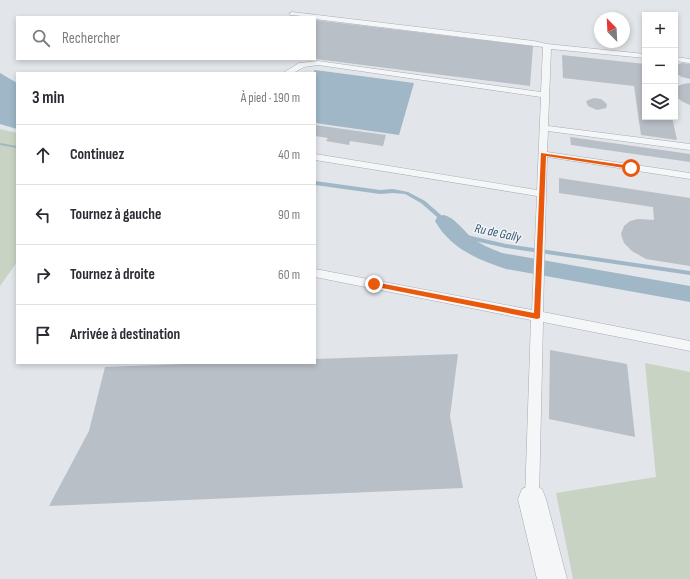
<!DOCTYPE html>
<html lang="fr">
<meta charset="utf-8">
<style>
:root{--surface:#fff;--page:#f2f2f3;--text:#2b2b33;--muted:#7c7c81;--line:#e1e1e2}
body{margin:0;font-family:"Sofia Sans Condensed",sans-serif;background:var(--page);color:var(--text)}
.controls{position:absolute;right:12px;top:12px;display:grid;overflow:hidden;border-radius:0px;box-shadow:0 2px 6px #0003}
.controls button{width:36px;height:36px;display:grid;place-items:center;padding:0;border:0;border-bottom:1px solid var(--line);background:var(--surface);color:var(--text);font:20px sans-serif}
.compass{position:absolute;left:594px;top:12px;width:36px;height:36px;border-radius:50%;background:var(--surface);box-shadow:0 2px 6px #0003;rotate:336deg}
.stop{position:absolute;width:12px;height:12px;margin:-9px;border:3px solid #ea580c;border-radius:50%;background:#fff}
.stop.end{background:#ea580c;border-color:#fff;box-shadow:0 1px 4px #0008}
.list{margin:0;padding:0;list-style:none}
h2{display:flex;justify-content:space-between;align-items:center;height:52px;margin:0;padding:0 16px;font-size:17px}
h2 small{font-size:13px;font-weight:400;color:var(--muted)}
.list li{display:grid;grid-template-columns:26px 1fr auto;gap:12px;align-items:center;box-sizing:border-box;height:60px;padding:0 16px;border-top:1px solid var(--line)}
.list b{display:block;font-size:15px;white-space:nowrap}
.list em{font-size:13px;font-style:normal;color:var(--muted)}
.icon{flex:none;width:22px;height:22px;fill:none;stroke:currentColor;stroke-width:2;stroke-linecap:round;stroke-linejoin:round}
.map{position:relative;flex:none;width:690px;height:579px;overflow:hidden}
.search{position:absolute;background:var(--surface);box-shadow:0 2px 6px #0003;left:16px;top:16px;width:300px;height:44px;display:flex;align-items:center;gap:10px;box-sizing:border-box;padding:0 14px;border-radius:0px;color:var(--muted);font-size:15px}
.panel{position:absolute;background:var(--surface);box-shadow:0 2px 6px #0003;left:16px;top:72px;width:300px;height:292px;border-radius:0px}
.map>svg:first-child{display:block}
</style>
<div class="map">
<svg width="690" height="579" viewBox="0 0 690 579">
<rect width="100%" height="100%" fill="#e2e5e9"/>
<path fill="#c9d3c3" d="M 0,129 L 17,133 L 17,262 L 0,286 Z
M 645,363 L 690,372 L 690,579 L 573,579 L 556,493 L 656,477 Z"/>
<path fill="#9fb7c7" d="M 315,70 L 414,83 L 399,135 L 315,123 L 315,73 L 313,73 Z
M 0,73 L 17,83 L 17,129 L 0,124 Z"/>
<g fill="none" stroke-linecap="round" stroke-linejoin="round">
<path fill="#9fb7c7" fill-rule="evenodd" d="M 0,143 L 17,146 L 17,148 L 0,145 Z
M 315,181 L 380,190 L 393,189 L 408,192 L 425,201 L 457,229 L 467,235 L 506,244 L 690,271 L 690,275 L 506,248 L 466,239 L 453,231 L 421,203 L 405,194 L 393,193 L 380,194 L 315,185 Z"/>
<path fill="#9fb7c7" fill-rule="evenodd" d="M 444,215 C 455,218 462,229 471,237 C 480,244 491,249 502,253 L 690,286 L 690,302 L 506,269 C 478,260 450,248 435,221 L 438,216 Z"/>
</g>
<path fill="#b9bfc6" d="M 315,20 L 533,46 L 530,86 L 315,59 Z
M 562,55 L 645,64 L 645,117 L 672,117 L 677,140 L 641,135 L 634,86 L 563,78 Z
M 682,63 L 690,64 L 690,79 L 682,77 L 675,73 L 675,65 Z
M 690,83 L 690,105 L 683,102 L 675,96 L 675,87 L 683,84 Z
M 594,98 L 601,99 L 606,103 L 607,105 L 606,108 L 597,110 L 588,106 L 586,101 Z
M 315,125 L 386,135 L 383,146 L 350,141 L 349,145 L 326,141 L 328,138 L 315,136 Z
M 570,137 L 690,154 L 690,162 L 571,145 Z
M 559,178 L 690,198 L 690,266 L 646,259 L 632,251 L 624,243 L 621,234 L 624,226 L 630,221 L 638,219 L 654,220 L 653,207 L 559,193 Z
M 550,350 L 627,364 L 635,437 L 549,419 Z
M 458,354 L 450,416 L 463,488 L 49,506 L 89,431 L 105,367 L 211,363 L 315,363 L 315,359 Z"/>
<g fill="none" stroke-linecap="round" stroke-linejoin="round">
<g stroke="#a7adb3" stroke-width="1">
<path id="lane" d="M 292,12 L 534,41 L 547,44 L 645,54 L 645,58 L 551,49 L 548,126 L 690,144 L 690,150 L 548,131 L 547,152 L 690,173 L 690,179 L 547,157 L 543,312 L 690,341 L 690,351 L 543,322 L 539,499 L 537,504 L 532,506 L 527,504 L 525,499 L 531,320 L 315,277 L 315,269 L 532,310 L 537,196 L 315,160 L 315,154 L 537,190 L 541,97 L 318,65 L 304,67 L 293,73 L 283,73 L 299,63 L 318,61 L 541,92 L 543,47 L 315,19 L 315,17 L 290,15 L 290,13 Z
M 675,57 L 690,59 L 690,63 L 675,61 Z"/>
</g>
<g stroke="#a7adb3" stroke-width="1">
<path id="street" d="M 532,485 L 542,489 L 546,499 L 567,579 L 537,579 L 518,499 L 522,489 Z"/>
</g>
<use href="#lane" fill="#f4f6f8" fill-rule="evenodd"/>
<use href="#street" fill="#f4f6f8" fill-rule="evenodd"/>
</g>
<path fill="#ea580c" d="M 541,153 L 631,166 L 634,168 L 631,169 L 546,156 L 540,318 L 537,319 L 372,286 L 372,283 L 374,282 L 534,313 Z"/>
<g text-anchor="middle" stroke-width="3" stroke-linejoin="round" paint-order="stroke">
<g font-size="13" font-style="italic" fill="#375872" stroke="#f1f4f7">
<text transform="translate(498 232) rotate(12)" y="5">Ru de Gally</text>
</g>
</g>
</svg>
<div class="controls">
<button>+</button>
<button>−</button>
<button><svg class="icon" aria-label="layers" viewBox="0 0 24 24"><path d="M12 4l9 5-9 5-9-5zM3 14l9 5 9-5"/></svg></button>
</div>
<svg class="compass" viewBox="-18 -18 36 36"><path d="M0-13l5 13h-10z" fill="#e53935"/><path d="M0 13l5-13h-10z" fill="#7c7c81"/></svg>
<div class="stop" style="left:631px;top:168px"></div>
<div class="stop end" style="left:374px;top:284px"></div>
<div class="search"><svg class="icon" aria-label="search" viewBox="0 0 24 24"><circle cx="10" cy="10" r="6"/><path d="M15 15l6 6"/></svg>Rechercher</div>
<section class="panel">
<h2>3 min<small>À pied · 190 m</small></h2>
<ul class="list">
<li><svg class="icon" aria-label="ahead" viewBox="0 0 24 24"><path d="M12 20V5M6 11l6-6 6 6"/></svg><div><b>Continuez</b></div><em>40 m</em></li>
<li><svg class="icon" aria-label="left" viewBox="0 0 24 24"><path d="M17 20v-9H6M10 6l-5 5 5 5"/></svg><div><b>Tournez à gauche</b></div><em>90 m</em></li>
<li><svg class="icon" aria-label="right" viewBox="0 0 24 24"><path d="M7 20v-9h11M14 6l5 5-5 5"/></svg><div><b>Tournez à droite</b></div><em>60 m</em></li>
<li><svg class="icon" aria-label="arrive" viewBox="0 0 24 24"><path d="M6 21V4h12l-3 4 3 4H6"/></svg><div><b>Arrivée à destination</b></div></li>
</ul>
</section>
</div>
